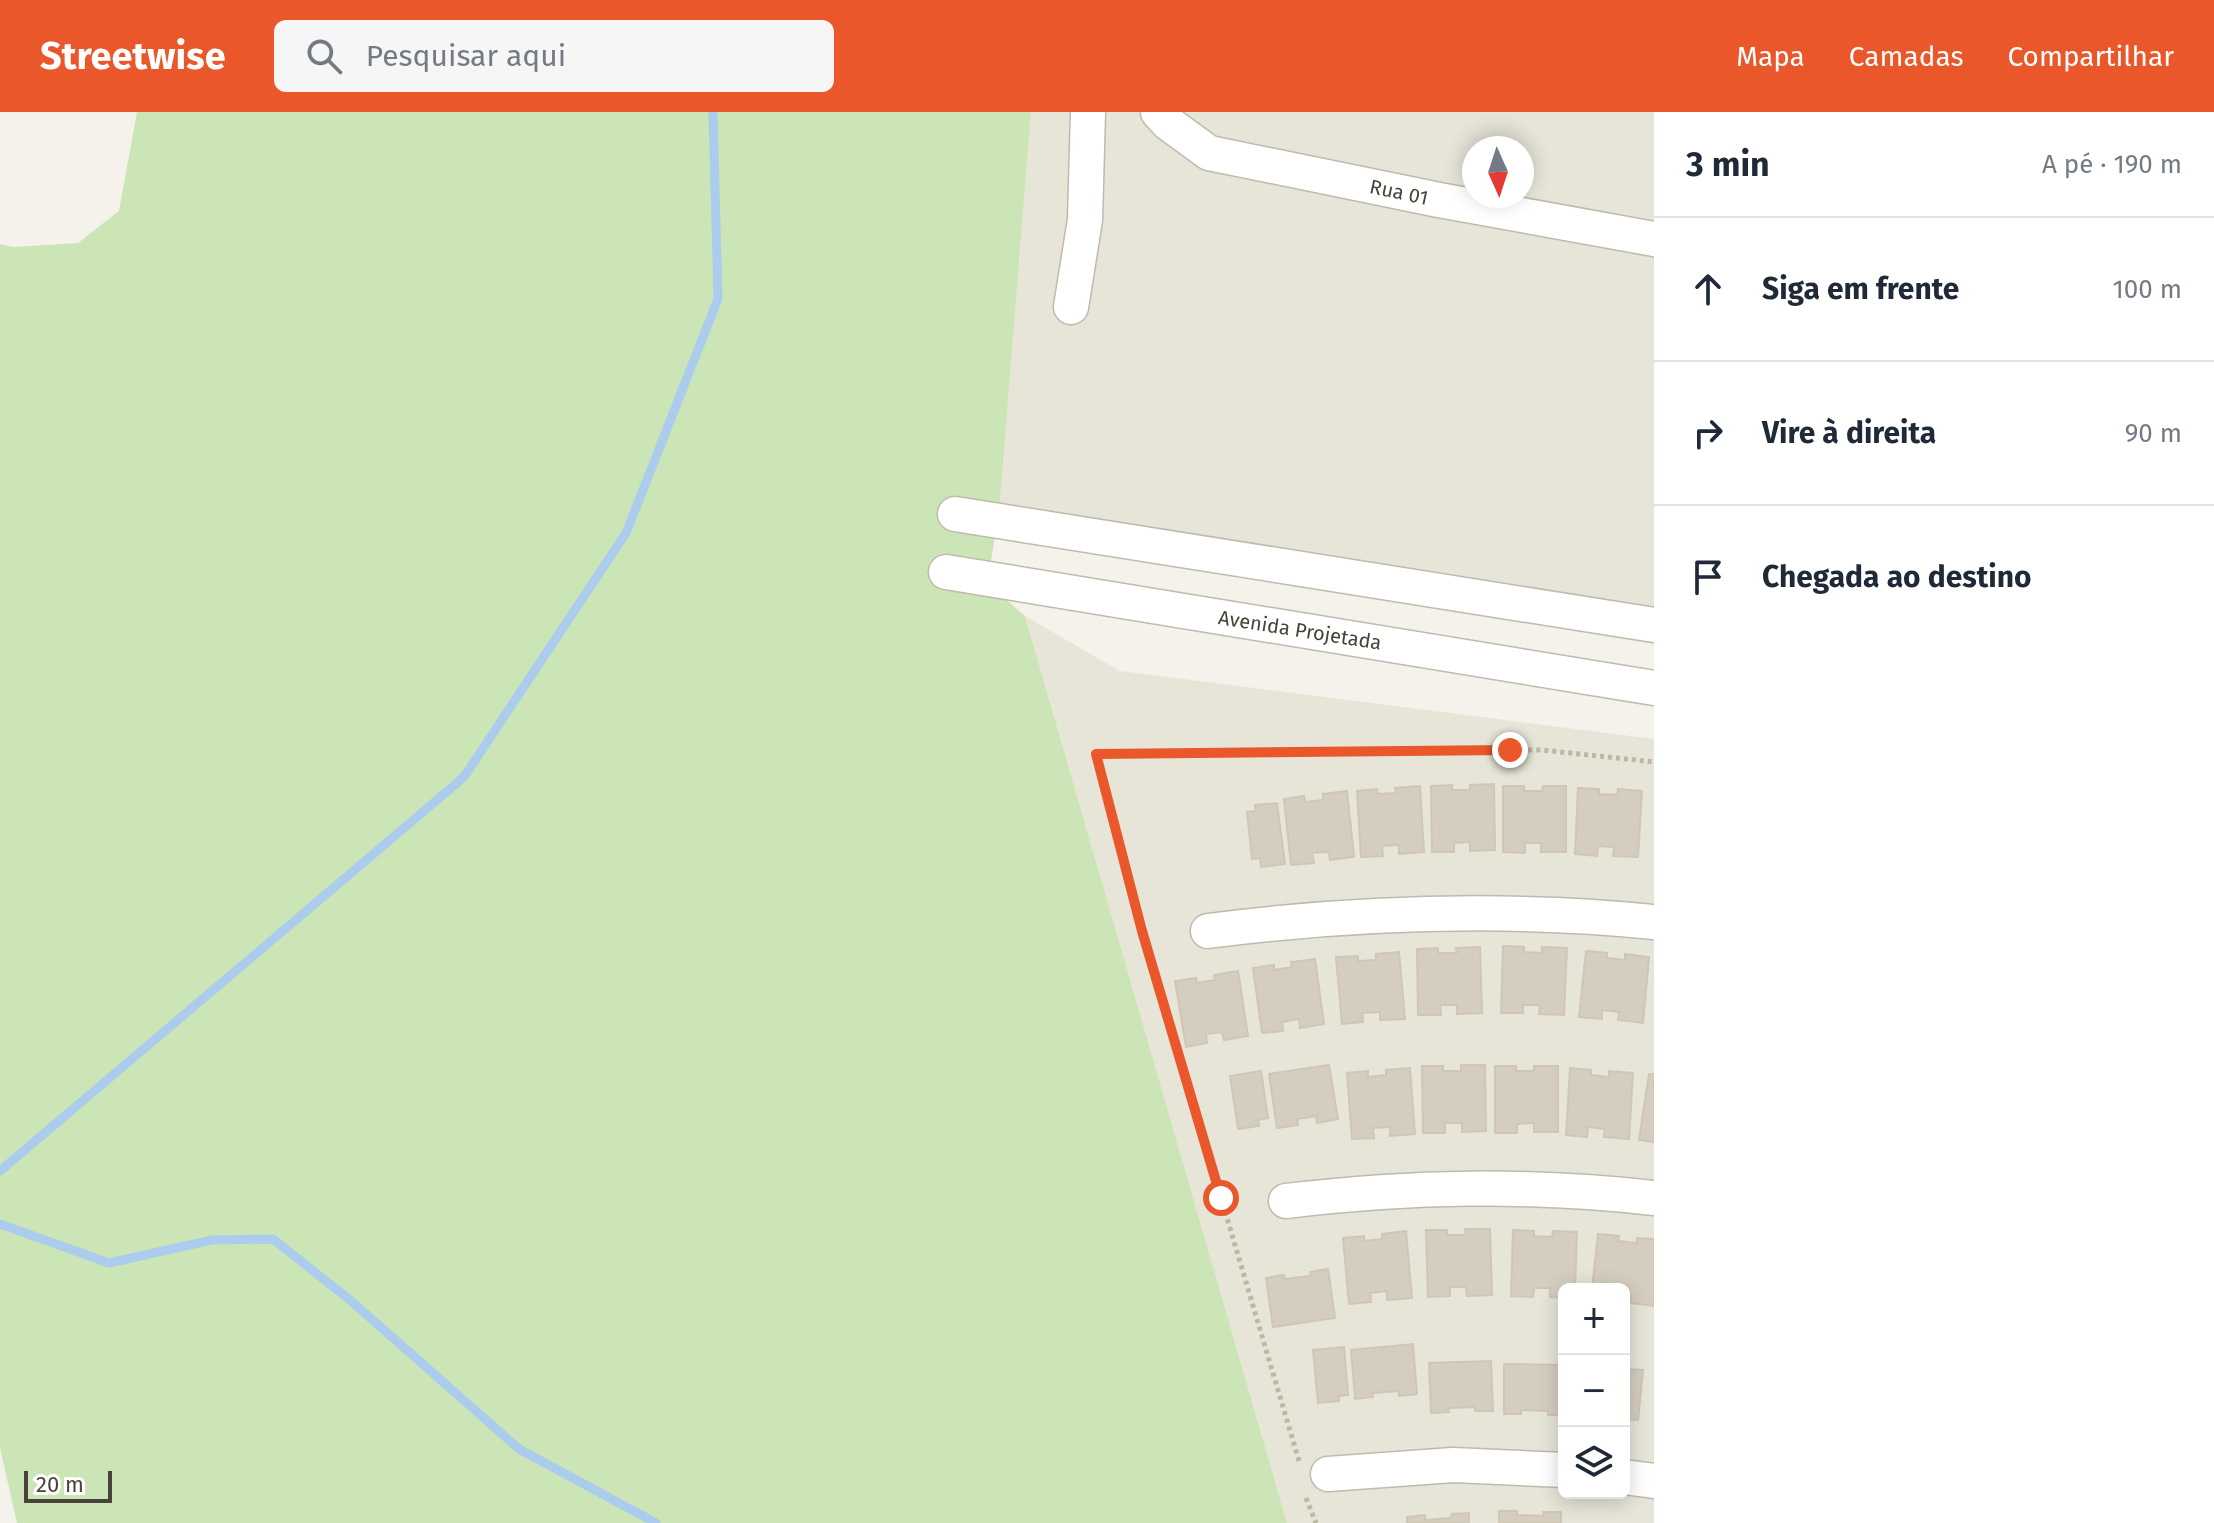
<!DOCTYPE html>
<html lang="pt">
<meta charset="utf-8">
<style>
:root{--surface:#fff;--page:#f6f6f7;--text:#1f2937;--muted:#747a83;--line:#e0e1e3;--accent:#ea572a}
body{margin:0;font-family:"Fira Sans",sans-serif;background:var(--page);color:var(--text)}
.controls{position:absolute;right:24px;bottom:24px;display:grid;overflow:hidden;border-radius:12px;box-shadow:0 4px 20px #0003}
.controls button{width:72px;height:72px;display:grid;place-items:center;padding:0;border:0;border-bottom:2px solid var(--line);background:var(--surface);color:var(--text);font:40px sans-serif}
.compass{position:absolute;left:1462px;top:24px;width:72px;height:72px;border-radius:50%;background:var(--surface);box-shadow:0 4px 20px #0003;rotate:177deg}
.scale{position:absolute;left:24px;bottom:20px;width:88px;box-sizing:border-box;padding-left:8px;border:4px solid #474338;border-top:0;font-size:22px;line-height:28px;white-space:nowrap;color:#474338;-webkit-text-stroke:6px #fff;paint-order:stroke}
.stop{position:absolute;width:24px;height:24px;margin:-18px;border:6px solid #ea572a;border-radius:50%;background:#fff}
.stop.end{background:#ea572a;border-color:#fff;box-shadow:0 2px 8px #0008}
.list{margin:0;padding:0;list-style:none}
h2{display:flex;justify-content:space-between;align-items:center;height:104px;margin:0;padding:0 32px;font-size:34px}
h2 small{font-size:26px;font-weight:400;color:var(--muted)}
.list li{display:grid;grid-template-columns:52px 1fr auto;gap:24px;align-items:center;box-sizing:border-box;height:144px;padding:0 32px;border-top:2px solid var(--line)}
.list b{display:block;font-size:30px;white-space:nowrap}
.list em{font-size:26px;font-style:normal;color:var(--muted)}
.icon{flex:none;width:44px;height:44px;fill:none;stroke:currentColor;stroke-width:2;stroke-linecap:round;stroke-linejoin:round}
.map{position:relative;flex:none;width:1654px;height:1411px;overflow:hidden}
header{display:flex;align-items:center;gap:48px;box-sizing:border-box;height:112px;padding:0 40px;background:var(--accent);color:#fff}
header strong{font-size:38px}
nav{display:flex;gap:44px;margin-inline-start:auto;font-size:28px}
.search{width:560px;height:72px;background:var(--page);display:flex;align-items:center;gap:20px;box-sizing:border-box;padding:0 28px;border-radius:12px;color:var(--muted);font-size:30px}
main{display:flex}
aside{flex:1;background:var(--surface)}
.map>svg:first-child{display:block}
</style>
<header>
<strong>Streetwise</strong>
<div class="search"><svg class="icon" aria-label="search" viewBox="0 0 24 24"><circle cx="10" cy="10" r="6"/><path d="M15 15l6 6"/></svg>Pesquisar aqui</div>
<nav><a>Mapa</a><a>Camadas</a><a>Compartilhar</a></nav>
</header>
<main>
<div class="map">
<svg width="1654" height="1411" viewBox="0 0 1654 1411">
<rect width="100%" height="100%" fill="#f4f2ea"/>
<path fill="#e7e4d8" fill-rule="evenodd" d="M 1031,0 L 1654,0 L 1654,494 L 999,402 ZM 1474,36 L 1522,36 L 1522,84 L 1474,84 Z
M 1025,504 L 1120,559 L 1654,627 L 1654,1411 L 1287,1411 ZM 1564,1177 L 1624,1177 L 1624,1381 L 1564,1381 Z"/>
<path fill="#cce5b6" d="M 137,0 L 1031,0 L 999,402 L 989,460 L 1003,485 L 1025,504 L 1287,1411 L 17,1411 L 0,1336 L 0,132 L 14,135 L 78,131 L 119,99 Z"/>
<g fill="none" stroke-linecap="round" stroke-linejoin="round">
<path stroke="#abccec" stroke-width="9" d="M 0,1059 L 464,665 L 626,421 L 718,187 L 713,0
M 0,1112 L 109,1151 L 212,1128 L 273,1127 L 350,1188 L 519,1337 L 656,1411"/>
</g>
<path fill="#d5cec0" stroke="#cfc7b4" stroke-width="2" d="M 1494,672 L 1495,738 L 1470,739 L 1470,730 L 1454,731 L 1454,740 L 1432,740 L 1431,674 L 1452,673 L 1452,678 L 1470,678 L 1470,673 Z
M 1420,674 L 1424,740 L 1399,742 L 1399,733 L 1382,734 L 1383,744 L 1361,745 L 1357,679 L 1377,677 L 1378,682 L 1396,681 L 1395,676 Z
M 1503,674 L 1524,674 L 1524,679 L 1542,679 L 1543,674 L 1566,674 L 1566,740 L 1541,740 L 1541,731 L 1525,731 L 1525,741 L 1503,740 Z
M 1578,676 L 1599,677 L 1599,682 L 1617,683 L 1618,677 L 1642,679 L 1638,745 L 1613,744 L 1614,735 L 1598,734 L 1597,744 L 1575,742 Z
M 1347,679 L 1354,745 L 1330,748 L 1329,740 L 1312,741 L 1314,751 L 1291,753 L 1284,687 L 1304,684 L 1305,690 L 1323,688 L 1323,682 Z
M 1277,691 L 1285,752 L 1261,755 L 1260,746 L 1252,747 L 1247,700 L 1256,699 L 1255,693 Z
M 1503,834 L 1524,835 L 1524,840 L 1542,841 L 1542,835 L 1567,836 L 1564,903 L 1539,902 L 1540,893 L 1523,893 L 1523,901 L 1501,901 Z
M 1480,835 L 1482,901 L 1457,902 L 1457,893 L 1440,893 L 1441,903 L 1418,903 L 1417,837 L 1438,836 L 1438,841 L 1457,841 L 1456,836 Z
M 1586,839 L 1607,841 L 1607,846 L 1625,848 L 1625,842 L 1649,845 L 1643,911 L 1618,908 L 1619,900 L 1602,898 L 1602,907 L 1579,905 Z
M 1399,840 L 1405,907 L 1380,908 L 1380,900 L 1362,901 L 1363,910 L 1342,912 L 1336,845 L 1358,844 L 1358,849 L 1376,848 L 1376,842 Z
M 1315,847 L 1324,912 L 1300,916 L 1299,907 L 1282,910 L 1283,919 L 1262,921 L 1253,856 L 1274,853 L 1274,858 L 1292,855 L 1291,850 Z
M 1238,859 L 1248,924 L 1224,928 L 1222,920 L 1206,922 L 1207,931 L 1186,935 L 1175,869 L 1196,866 L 1197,871 L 1215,868 L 1214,863 Z
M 1329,953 L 1338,1007 L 1317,1011 L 1316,1004 L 1297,1007 L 1298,1013 L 1277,1016 L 1269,962 Z
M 1461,953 L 1485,953 L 1486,1019 L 1462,1020 L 1462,1011 L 1445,1011 L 1445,1021 L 1423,1021 L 1422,954 L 1443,954 L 1443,959 L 1461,959 Z
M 1495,954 L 1516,954 L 1516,959 L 1534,959 L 1534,954 L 1558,954 L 1558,1020 L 1534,1020 L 1534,1011 L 1517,1012 L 1517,1021 L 1495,1021 Z
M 1410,956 L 1415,1022 L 1390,1024 L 1390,1015 L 1373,1016 L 1374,1026 L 1352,1027 L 1347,961 L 1368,959 L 1368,965 L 1386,963 L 1386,958 Z
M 1570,956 L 1591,958 L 1591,963 L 1609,965 L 1609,959 L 1633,961 L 1629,1027 L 1604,1025 L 1605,1017 L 1588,1015 L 1587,1025 L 1566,1023 Z
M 1261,959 L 1268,1006 L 1258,1008 L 1259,1014 L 1238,1017 L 1230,964 Z
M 1649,962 L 1654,962 L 1654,1030 L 1639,1028 Z
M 1465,1117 L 1490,1117 L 1492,1183 L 1467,1184 L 1466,1175 L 1450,1175 L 1450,1184 L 1428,1185 L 1426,1118 L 1447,1118 L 1447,1123 L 1466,1123 Z
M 1513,1118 L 1534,1119 L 1534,1124 L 1552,1125 L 1553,1119 L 1577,1120 L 1575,1177 L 1564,1177 L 1564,1186 L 1550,1185 L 1550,1176 L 1534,1176 L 1533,1185 L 1511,1184 Z
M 1406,1119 L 1412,1186 L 1387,1188 L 1387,1179 L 1370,1181 L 1371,1190 L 1349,1192 L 1343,1126 L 1364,1124 L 1364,1129 L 1382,1127 L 1382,1122 Z
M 1598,1122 L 1619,1124 L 1618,1129 L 1637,1131 L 1637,1126 L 1654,1127 L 1654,1194 L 1630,1191 L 1631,1183 L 1624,1182 L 1624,1177 L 1592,1177 Z
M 1328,1157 L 1335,1206 L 1273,1215 L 1266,1166 L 1284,1163 L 1285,1167 L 1311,1164 L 1310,1160 Z
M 1413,1232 L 1417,1282 L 1399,1284 L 1399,1279 L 1372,1281 L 1373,1285 L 1355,1287 L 1351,1238 Z
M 1344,1235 L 1348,1283 L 1339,1284 L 1339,1289 L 1318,1291 L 1313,1238 Z
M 1491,1249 L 1493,1299 L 1475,1299 L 1475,1295 L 1448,1296 L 1449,1300 L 1431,1301 L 1429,1251 Z
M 1504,1252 L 1564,1253 L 1564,1303 L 1548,1303 L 1548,1299 L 1521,1298 L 1521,1302 L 1504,1302 Z
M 1624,1257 L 1643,1258 L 1638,1308 L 1624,1307 Z
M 1499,1399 L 1517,1399 L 1517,1403 L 1544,1404 L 1543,1400 L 1561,1400 L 1561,1411 L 1499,1411 Z
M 1469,1401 L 1469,1411 L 1407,1411 L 1407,1405 L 1425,1403 L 1425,1408 L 1451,1406 L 1452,1402 Z"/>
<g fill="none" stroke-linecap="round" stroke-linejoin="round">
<g stroke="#bfbaad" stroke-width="37">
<path id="minor" d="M 1158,0 L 1168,11 L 1209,41 L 1439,88 L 1654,127
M 1071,195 L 1085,108 L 1088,0
M 955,402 L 1654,513
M 946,460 L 1654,576
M 1208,819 C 1357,800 1504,795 1654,810
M 1286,1089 C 1414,1074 1525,1072 1654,1086
M 1328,1362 L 1453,1353 L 1564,1358
M 1624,1365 L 1654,1369"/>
</g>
<path stroke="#bfb79f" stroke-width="5" stroke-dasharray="4 4" stroke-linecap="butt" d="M 1299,1349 L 1142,819 L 1096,642 L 1542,638 L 1654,650
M 1306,1386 L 1316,1411"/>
<use href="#minor" stroke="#fff" stroke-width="34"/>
</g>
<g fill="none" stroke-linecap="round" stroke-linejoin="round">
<path stroke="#ea572a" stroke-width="10" d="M 1221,1086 L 1142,819 L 1096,642 L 1510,638"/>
</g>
<g text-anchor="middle" stroke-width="8" stroke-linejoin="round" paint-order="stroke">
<g font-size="20" fill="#474338" stroke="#fff">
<text transform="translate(1399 80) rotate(12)" y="7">Rua 01</text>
<text transform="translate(1300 518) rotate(9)" y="7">Avenida Projetada</text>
</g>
</g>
</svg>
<div class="controls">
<button>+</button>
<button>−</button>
<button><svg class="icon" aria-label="layers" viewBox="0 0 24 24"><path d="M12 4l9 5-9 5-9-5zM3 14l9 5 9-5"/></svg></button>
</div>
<svg class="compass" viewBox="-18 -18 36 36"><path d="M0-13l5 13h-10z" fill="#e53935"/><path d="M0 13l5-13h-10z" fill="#747a83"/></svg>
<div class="scale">20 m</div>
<div class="stop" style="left:1221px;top:1086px"></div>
<div class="stop end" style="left:1510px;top:638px"></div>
</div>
<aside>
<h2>3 min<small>A pé · 190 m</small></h2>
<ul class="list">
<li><svg class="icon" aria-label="ahead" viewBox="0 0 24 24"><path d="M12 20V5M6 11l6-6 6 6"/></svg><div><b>Siga em frente</b></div><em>100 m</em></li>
<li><svg class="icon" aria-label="right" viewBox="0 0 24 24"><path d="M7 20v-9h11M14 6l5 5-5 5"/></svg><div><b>Vire à direita</b></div><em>90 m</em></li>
<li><svg class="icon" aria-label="arrive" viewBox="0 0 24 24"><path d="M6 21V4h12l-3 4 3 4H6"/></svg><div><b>Chegada ao destino</b></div></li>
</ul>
</aside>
</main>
